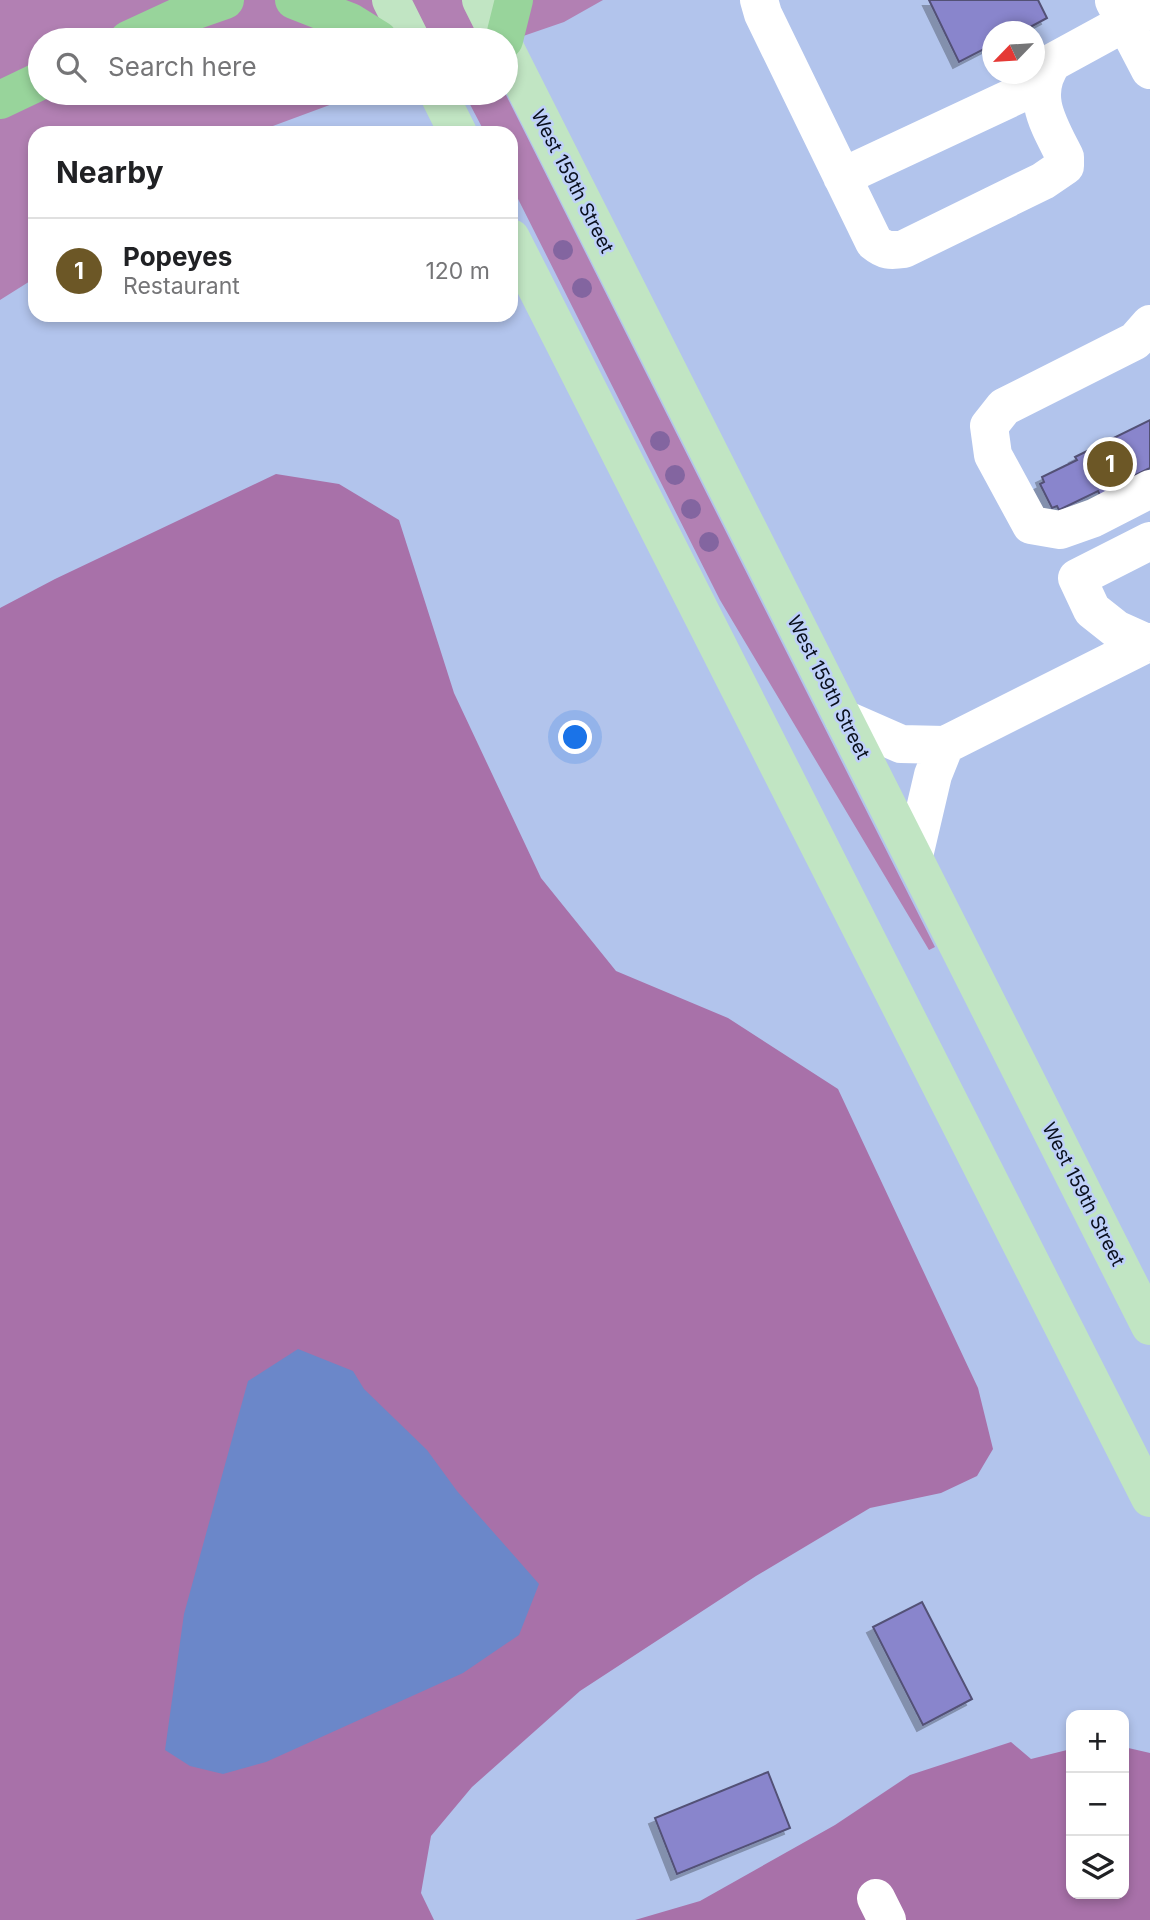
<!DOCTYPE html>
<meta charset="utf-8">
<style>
:root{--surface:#fff;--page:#f2f2f2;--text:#202124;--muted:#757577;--line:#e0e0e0;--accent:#6c5726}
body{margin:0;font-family:Inter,sans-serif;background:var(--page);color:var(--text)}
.controls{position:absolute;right:21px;bottom:21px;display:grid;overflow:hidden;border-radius:14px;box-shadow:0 4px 10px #0003}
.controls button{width:63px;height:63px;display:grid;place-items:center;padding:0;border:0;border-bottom:2px solid var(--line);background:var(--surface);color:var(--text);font:35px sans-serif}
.compass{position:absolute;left:982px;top:21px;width:63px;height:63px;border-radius:50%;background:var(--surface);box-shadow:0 4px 10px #0003;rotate:245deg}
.you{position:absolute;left:576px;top:738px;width:24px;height:24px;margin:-18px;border:5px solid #fff;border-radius:50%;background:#1a73e8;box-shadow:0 0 0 10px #1a73e833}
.badge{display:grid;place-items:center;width:46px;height:46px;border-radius:50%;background:var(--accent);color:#fff;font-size:23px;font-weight:700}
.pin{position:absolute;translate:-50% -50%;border:4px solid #fff;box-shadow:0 2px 7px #0006}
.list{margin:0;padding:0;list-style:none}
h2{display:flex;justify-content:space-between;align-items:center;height:91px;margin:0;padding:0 28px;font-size:30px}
h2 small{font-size:23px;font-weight:400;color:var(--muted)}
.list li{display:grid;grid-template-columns:46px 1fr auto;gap:21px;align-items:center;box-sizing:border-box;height:105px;padding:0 28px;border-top:2px solid var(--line)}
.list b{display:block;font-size:26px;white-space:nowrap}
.list p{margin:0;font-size:23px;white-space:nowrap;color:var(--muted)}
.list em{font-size:23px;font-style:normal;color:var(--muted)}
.icon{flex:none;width:38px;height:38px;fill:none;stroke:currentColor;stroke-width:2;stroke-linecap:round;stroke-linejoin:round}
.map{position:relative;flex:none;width:1150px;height:1920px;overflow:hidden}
.search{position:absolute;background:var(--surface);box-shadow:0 4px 10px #0003;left:28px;top:28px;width:490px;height:77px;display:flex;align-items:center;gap:18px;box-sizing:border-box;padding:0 24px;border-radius:38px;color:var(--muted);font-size:26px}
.panel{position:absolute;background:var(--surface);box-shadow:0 4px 10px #0003;left:28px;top:126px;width:490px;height:196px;border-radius:21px}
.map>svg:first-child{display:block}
</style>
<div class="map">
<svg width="1150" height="1920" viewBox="0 0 1150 1920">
<defs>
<filter id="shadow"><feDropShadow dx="-6" dy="6" stdDeviation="0" flood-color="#0004"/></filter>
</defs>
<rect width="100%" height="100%" fill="#b2c4ec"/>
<path fill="#b280b3" d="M 0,0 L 603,0 L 564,22 L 506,42 L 506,40 L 40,40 L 40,93 L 362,93 L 254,133 L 35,133 L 35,278 L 0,300 Z
M 464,93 L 505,93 L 935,947 L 929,950 L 720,600 L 511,185 L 511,133 L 485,133 Z"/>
<path fill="#a871a9" d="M 276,474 L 339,484 L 399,520 L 454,693 L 541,878 L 616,971 L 728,1018 L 838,1089 L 978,1388 L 993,1449 L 977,1476 L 941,1493 L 870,1508 L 756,1576 L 580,1691 L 472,1787 L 431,1836 L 421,1893 L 434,1920 L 0,1920 L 0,608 L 55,579 Z
M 1011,1742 L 1031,1759 L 1071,1749 L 1071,1894 L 1124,1894 L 1124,1747 L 1150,1753 L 1150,1920 L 635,1920 L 700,1901 L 835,1825 L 910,1775 Z"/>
<path fill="#6b87c9" d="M 298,1349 L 353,1371 L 364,1389 L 427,1450 L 457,1491 L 539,1584 L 519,1635 L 463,1673 L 266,1762 L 223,1774 L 190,1766 L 165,1750 L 184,1614 L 248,1381 Z"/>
<path fill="#8985cc" stroke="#535176" stroke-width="2" filter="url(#shadow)" d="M 929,0 L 1038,0 L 1047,18 L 1021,32 L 992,32 L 992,45 L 959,62 Z
M 1150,420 L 1150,468 L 1125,480 L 1126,484 L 1101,497 L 1098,491 L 1059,510 L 1057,506 L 1052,508 L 1040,484 L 1044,482 L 1042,477 L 1077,460 L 1075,457 Z
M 922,1602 L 972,1699 L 923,1725 L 873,1627 Z
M 768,1772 L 790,1828 L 677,1874 L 655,1818 Z"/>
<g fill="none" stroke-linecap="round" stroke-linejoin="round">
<path stroke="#fff" stroke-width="38" d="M 759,0 L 763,14 L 874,242 C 885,251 890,251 904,249 L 1043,181 L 1065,166 L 1065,157 C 1049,125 1029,95 1053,62 L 1150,9
M 1114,1 L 1150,70
M 842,177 L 1043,83
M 1150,324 L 1135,341 L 1004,407 L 989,426 L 993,455 L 1031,525 L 1060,530 L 1094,518 L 1150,489
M 1147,643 L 1116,629 L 1092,610 L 1077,578 L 1150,541
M 844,719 L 901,744 L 945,745 L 1150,642
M 914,856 L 933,775 L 945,745
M 876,1898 L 887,1920"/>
<path stroke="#c1e5c3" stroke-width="38" d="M 391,0 L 411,40
M 481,0 L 501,40
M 506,50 L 1150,1326
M 438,93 L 458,133
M 511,238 L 1150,1498"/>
<path stroke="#98d49b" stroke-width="38" d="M 294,0 L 350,22 L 379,40
M 128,40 L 182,15 L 225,0
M 504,40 L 514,0
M 0,100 L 40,81"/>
</g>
<g fill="#8365a0">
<circle cx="563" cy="250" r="10"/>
<circle cx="582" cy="288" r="10"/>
<circle cx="660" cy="441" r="10"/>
<circle cx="675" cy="475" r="10"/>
<circle cx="691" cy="509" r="10"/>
<circle cx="709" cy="542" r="10"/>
</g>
<g text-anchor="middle" stroke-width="5" stroke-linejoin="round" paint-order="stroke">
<g font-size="19" fill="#090f1c" stroke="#bfd1f9">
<text transform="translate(573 181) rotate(63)" y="7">West 159th Street</text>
<text transform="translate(829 687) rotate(63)" y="7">West 159th Street</text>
<text transform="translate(1084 1194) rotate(63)" y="7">West 159th Street</text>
</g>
</g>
</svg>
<div class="controls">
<button>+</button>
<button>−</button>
<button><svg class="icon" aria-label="layers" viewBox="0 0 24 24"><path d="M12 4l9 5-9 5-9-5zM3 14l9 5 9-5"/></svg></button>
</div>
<svg class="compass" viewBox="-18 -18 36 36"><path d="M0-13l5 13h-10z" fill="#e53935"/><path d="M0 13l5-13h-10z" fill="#757577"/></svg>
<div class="you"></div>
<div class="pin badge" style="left:1110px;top:464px">1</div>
<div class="search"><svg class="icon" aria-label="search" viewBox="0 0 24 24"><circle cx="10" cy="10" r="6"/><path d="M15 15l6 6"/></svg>Search here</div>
<section class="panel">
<h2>Nearby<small></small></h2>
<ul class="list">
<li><span class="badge">1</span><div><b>Popeyes</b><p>Restaurant</p></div><em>120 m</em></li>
</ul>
</section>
</div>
